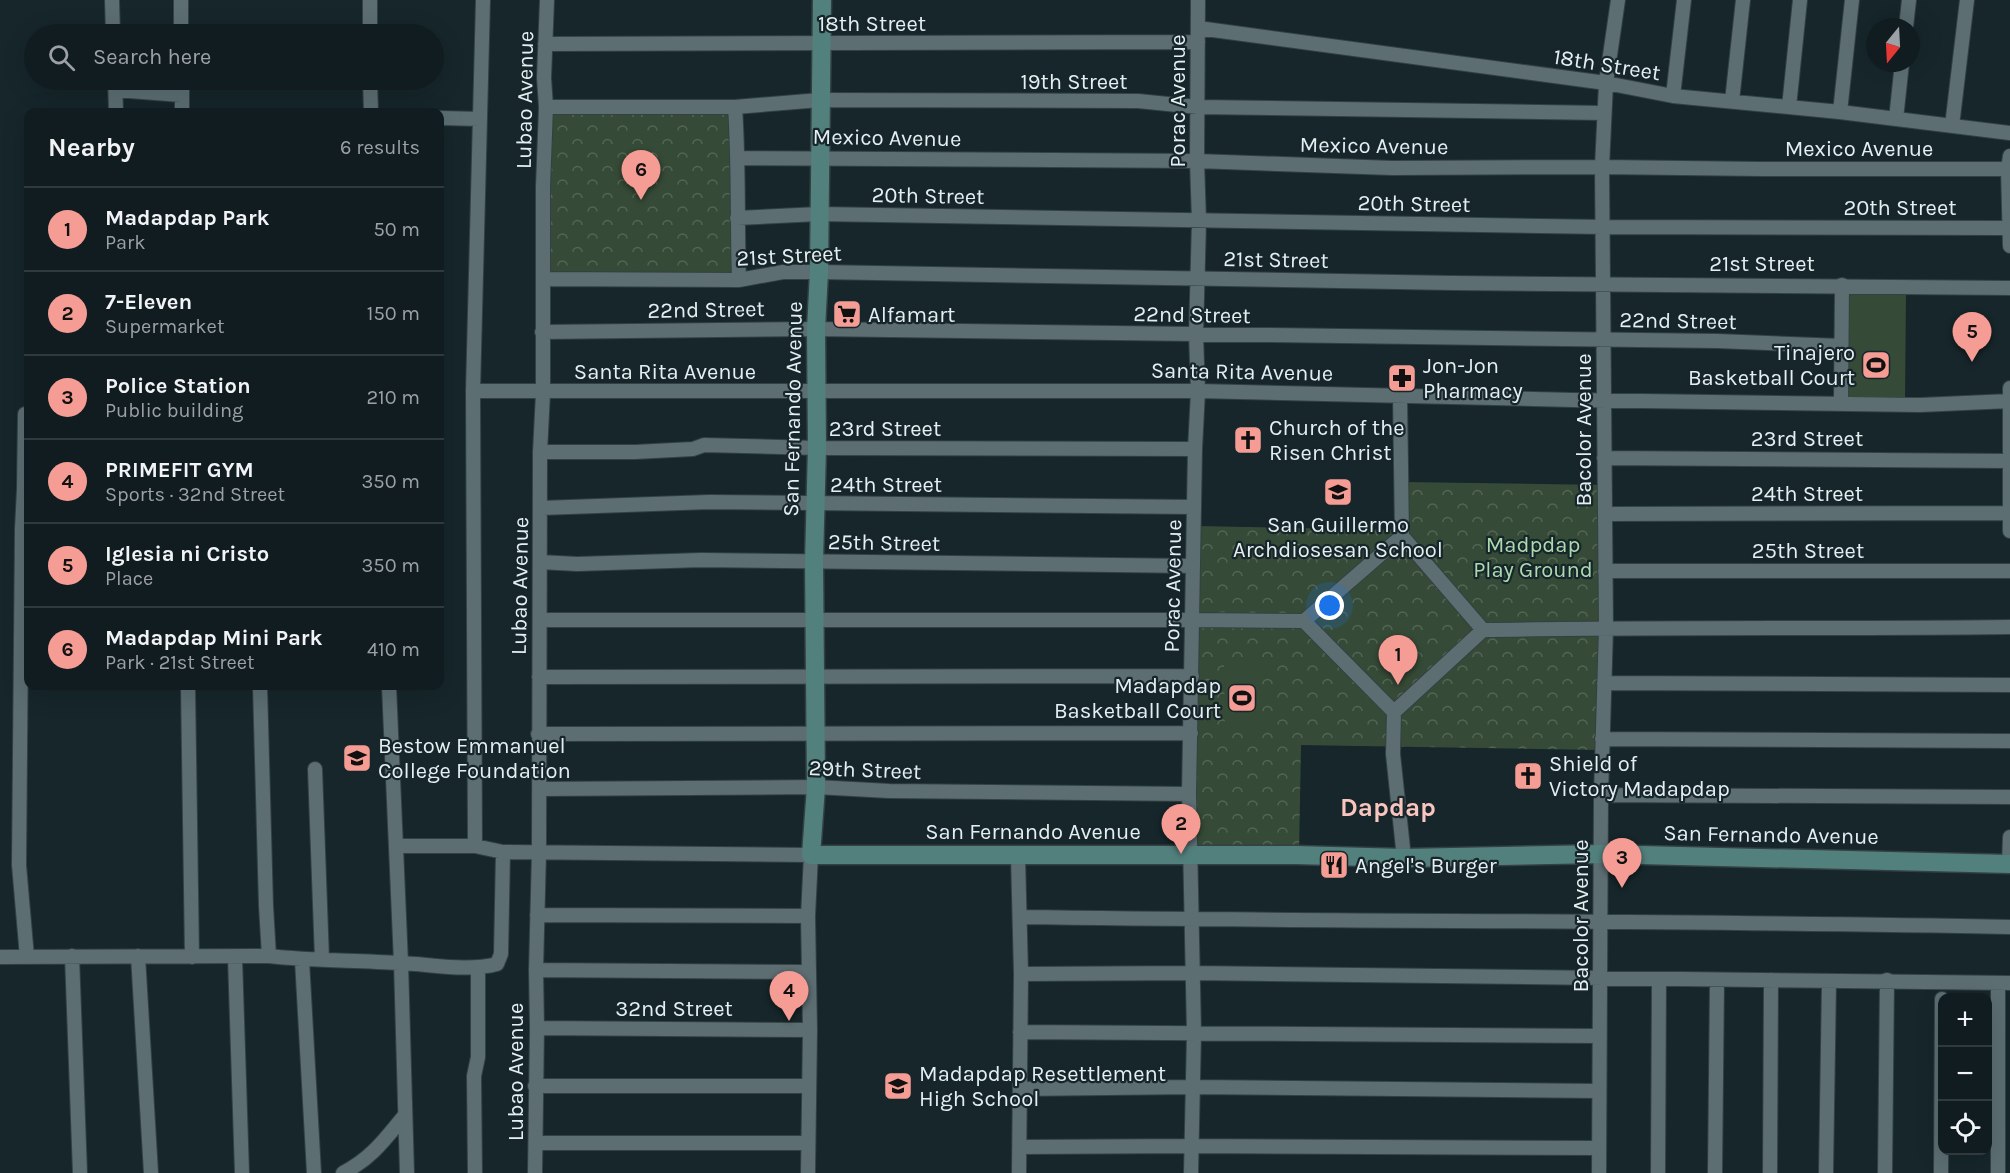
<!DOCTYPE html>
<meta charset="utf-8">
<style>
:root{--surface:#101c20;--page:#1e292d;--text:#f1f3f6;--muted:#9ca1a5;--line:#303a3e;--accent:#f59c94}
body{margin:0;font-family:Karla,sans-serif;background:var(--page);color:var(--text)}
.controls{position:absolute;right:18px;bottom:18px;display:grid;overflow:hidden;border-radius:12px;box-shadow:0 6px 24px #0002}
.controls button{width:54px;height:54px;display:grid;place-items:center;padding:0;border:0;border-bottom:2px solid var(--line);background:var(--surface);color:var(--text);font:30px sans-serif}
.compass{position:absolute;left:1866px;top:18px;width:54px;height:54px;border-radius:50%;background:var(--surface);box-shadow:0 6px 24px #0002;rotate:198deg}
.you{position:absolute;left:1330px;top:606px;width:21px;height:21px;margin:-15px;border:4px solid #fff;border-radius:50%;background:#1a73e8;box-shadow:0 0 0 9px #1a73e833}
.badge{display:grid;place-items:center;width:39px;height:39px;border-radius:50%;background:var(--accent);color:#111;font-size:20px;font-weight:700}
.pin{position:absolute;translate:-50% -50px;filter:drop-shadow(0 2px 3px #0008)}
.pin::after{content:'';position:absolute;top:32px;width:21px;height:18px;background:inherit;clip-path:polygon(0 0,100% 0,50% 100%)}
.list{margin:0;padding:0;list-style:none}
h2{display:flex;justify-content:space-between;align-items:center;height:78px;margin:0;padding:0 24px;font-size:26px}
h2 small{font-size:20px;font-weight:400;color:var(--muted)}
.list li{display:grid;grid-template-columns:39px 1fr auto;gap:18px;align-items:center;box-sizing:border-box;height:84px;padding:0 24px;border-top:2px solid var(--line)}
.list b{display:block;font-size:22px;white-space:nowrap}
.list p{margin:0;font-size:20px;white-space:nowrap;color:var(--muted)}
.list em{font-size:20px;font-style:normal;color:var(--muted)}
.icon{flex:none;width:33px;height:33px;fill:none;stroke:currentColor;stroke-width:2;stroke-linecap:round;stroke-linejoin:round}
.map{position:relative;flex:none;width:2010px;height:1173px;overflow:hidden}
.search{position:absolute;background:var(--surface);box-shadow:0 6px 24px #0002;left:24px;top:24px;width:420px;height:66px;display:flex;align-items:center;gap:15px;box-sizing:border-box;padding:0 21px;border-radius:33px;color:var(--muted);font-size:22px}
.panel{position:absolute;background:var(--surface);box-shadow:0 6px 24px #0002;left:24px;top:108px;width:420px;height:582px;border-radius:12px}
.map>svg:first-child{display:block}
</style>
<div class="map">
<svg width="2010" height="1173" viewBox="0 0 2010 1173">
<defs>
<pattern id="park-crowns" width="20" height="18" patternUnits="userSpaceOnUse" patternTransform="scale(1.5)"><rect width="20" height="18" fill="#364b37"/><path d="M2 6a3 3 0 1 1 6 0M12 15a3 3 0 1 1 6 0" fill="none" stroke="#536554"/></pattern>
</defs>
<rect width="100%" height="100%" fill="#16262a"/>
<path fill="url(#park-crowns)" d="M 546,107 L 735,107 L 739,280 L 543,279 Z
M 1402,482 L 1605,485 L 1602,750 L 1301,745 L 1299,854 L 1192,852 L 1196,526 L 1401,530 Z"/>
<path fill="#364b37" d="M 1846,289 L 1906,290 L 1905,401 L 1846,401 Z
M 1260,665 L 1261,731 L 1225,731 L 1224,665 Z"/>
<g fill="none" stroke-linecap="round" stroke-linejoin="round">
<g stroke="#344043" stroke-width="16">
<path id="minor" d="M 112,0 L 113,34
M 181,0 L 181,34
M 370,0 L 370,34
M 1906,27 L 1909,0
M 1198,28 L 1606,83 L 1673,96 L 1840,112 L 2010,133
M 545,44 L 1198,42
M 115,80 L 116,112
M 182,80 L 182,112
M 370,80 L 371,112
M 116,90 L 181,95
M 1673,96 L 1684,0
M 1732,101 L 1743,0
M 546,107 L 735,107 L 820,100 L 1138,101 L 1198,107 L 1603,113
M 735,107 C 739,165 737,222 739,280
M 1789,107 L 1800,0
M 1840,112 L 1852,0
M 440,118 L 480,119
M 1896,119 L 1902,63
M 1952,126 L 1967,0
M 2010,156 L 2008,169 L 2010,246
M 738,158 L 1197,161 L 1392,168 L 1602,167 L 1761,169 L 2008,169
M 737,218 L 819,214 L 1603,227 L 2009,228
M 543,279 L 739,280 L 783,272 L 819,272 L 1453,283 L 2010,288
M 542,332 L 816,329 L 1717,341 L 1841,346
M 2010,388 L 2010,531
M 473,391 L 1198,391 L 1573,400 L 1920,405 L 2010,401
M 1400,396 L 1402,536
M 1841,403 L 1842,285
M 25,414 L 24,489 L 22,529 L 19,865 L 27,957
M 540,452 L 635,452 L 693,449 L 704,445 L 817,448 L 1195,449
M 1604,458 L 2009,461
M 541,508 L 709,502 L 1194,507
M 1605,514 L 2009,513
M 540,562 L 577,564 L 701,560 L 1192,566
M 1605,571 L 2010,571
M 541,620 L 1192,620 L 1304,621 L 1402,536 L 1483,630
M 1304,621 L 1394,712 L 1483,630 C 1659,627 1834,629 2010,627
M 539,677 L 1192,676
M 1604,683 L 2010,685
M 188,686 L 192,957
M 260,686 L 266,906 L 269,956
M 389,686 L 401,963 L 407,1173
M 1394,712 L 1393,754 L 1404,858
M 538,734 L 1191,733
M 1602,739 L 2010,741
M 315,769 L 322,959
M 539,789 L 816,787 L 889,791 L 1189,794
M 1601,795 L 2010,797
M 396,846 L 475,846 L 503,852 L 811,855 L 808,916 L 810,1030 L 808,1173
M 475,846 L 473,391 L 483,0
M 1018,856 L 1021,974 L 1019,1173
M 2009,864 L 2010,837
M 537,915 L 808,916
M 1021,917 C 1350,922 1680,920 2010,927
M 72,956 L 80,1173
M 138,956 L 151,1173
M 0,957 L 269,956 C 312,961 356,960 399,963 C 431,964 466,972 497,964 L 501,954 L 503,852
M 235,958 L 242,1173
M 302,960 L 314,1173
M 536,970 L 809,972
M 1021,974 L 1193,973 L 2010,983
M 537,1028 L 810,1030
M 1020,1032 L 1599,1036
M 535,1086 L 808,1086
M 1020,1089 L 1193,1087 L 1598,1091
M 536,1143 L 808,1143
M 1020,1147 L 1192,1146 L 1599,1148
M 343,1173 C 372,1158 385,1139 405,1115
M 475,1173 L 474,1076 L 478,1057 L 478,967
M 535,1173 L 537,1028 L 536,970 L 539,852 L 540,452 L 543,393 L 543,187 L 546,107 L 544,78 L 547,0
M 1191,1173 L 1194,1033 L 1189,794 L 1195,449 L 1198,391 L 1196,335 L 1199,221 L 1197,161 L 1198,0
M 1599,1173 L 1601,795 L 1606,628 L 1602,167 L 1606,83 L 1618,0
M 1658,1173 L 1659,979
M 1715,1173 L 1717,980
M 1770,1173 L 1771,980
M 1826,1173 L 1829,982
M 1885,1173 L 1887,980
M 1941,1173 L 1942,999
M 1998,1173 L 1998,983"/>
</g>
<g stroke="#344043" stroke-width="21">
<path id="secondary" d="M 822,0 L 819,272 L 816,329 L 817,448 L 814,562 L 816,787 L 811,855 L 1296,855 L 1404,858 L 1600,854 L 2010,864"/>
</g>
<use href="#minor" stroke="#5c6e72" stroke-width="14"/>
<use href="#secondary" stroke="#52807d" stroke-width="18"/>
</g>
<defs>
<g id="supermarket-square" transform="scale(1.5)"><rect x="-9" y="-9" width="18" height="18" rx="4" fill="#f59c94" stroke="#16262a"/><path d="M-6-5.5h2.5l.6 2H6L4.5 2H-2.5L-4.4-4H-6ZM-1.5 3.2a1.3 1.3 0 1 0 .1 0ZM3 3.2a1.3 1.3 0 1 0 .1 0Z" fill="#111"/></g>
<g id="stadium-square" transform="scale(1.5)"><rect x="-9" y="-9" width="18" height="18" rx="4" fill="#f59c94" stroke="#16262a"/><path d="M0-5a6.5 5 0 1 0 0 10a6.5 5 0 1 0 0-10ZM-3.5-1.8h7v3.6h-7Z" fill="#111"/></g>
<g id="pharmacy-square" transform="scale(1.5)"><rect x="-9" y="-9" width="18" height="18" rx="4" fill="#f59c94" stroke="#16262a"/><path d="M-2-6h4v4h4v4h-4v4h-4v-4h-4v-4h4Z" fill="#111"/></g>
<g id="church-square" transform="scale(1.5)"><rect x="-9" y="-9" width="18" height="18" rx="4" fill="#f59c94" stroke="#16262a"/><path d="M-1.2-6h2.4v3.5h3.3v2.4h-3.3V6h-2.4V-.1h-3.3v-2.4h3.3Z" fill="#111"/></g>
<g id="school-square" transform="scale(1.5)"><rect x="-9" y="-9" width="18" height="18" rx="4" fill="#f59c94" stroke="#16262a"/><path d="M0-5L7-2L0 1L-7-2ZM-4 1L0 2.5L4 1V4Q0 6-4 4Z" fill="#111"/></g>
<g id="university-square" transform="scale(1.5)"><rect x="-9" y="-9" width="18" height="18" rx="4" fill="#f59c94" stroke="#16262a"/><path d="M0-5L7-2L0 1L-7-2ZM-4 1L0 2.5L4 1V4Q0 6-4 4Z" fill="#111"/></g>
<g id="restaurant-square" transform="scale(1.5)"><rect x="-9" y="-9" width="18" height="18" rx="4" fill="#f59c94" stroke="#16262a"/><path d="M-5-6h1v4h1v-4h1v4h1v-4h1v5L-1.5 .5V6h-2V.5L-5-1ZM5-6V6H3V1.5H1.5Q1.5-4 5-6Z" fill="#111"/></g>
</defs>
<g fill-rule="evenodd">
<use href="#supermarket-square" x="847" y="314"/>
<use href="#stadium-square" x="1876" y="365"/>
<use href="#pharmacy-square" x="1402" y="378"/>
<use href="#church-square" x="1248" y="440"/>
<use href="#school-square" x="1338" y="492"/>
<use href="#stadium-square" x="1242" y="698"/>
<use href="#university-square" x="357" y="758"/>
<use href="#church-square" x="1528" y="776"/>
<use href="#restaurant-square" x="1334" y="865"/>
<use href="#school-square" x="898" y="1086"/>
</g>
<g text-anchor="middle" stroke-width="4.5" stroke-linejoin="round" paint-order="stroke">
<g font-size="22" fill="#e5eff2" stroke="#16262a">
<text x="872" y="31">18th Street</text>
<text transform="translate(1607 64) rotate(9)" y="8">18th Street</text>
<text x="1074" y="89">19th Street</text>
<text transform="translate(524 100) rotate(-89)" y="8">Lubao Avenue</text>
<text transform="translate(1177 101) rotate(-90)" y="8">Porac Avenue</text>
<text transform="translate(887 137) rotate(1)" y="8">Mexico Avenue</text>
<text transform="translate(1374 145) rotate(1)" y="8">Mexico Avenue</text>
<text x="1859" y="156">Mexico Avenue</text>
<text transform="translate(928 195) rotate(1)" y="8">20th Street</text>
<text transform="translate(1414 203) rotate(1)" y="8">20th Street</text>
<text x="1900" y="215">20th Street</text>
<text transform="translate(789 255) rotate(-3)" y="8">21st Street</text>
<text transform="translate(1276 259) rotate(1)" y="8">21st Street</text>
<text x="1762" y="271">21st Street</text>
<text transform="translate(706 309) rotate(-1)" y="8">22nd Street</text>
<text transform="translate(1192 314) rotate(1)" y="8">22nd Street</text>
<text transform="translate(1678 320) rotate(1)" y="8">22nd Street</text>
<text x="665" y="379">Santa Rita Avenue</text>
<text transform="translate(1242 371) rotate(1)" y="8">Santa Rita Avenue</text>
<text transform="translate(792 409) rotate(-89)" y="8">San Fernando Avenue</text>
<text x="885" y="436">23rd Street</text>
<text transform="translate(1583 430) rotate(-90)" y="8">Bacolor Avenue</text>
<text x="1807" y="446">23rd Street</text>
<text x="886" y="492">24th Street</text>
<text x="1807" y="501">24th Street</text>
<text transform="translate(884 542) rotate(1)" y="8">25th Street</text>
<text x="1808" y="558">25th Street</text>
<text transform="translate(519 586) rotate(-89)" y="8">Lubao Avenue</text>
<text transform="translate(1172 586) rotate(-89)" y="8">Porac Avenue</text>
<text transform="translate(865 769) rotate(2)" y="8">29th Street</text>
<text x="1033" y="839">San Fernando Avenue</text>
<text transform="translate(1771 834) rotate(1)" y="8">San Fernando Avenue</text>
<text transform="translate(1580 916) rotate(-90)" y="8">Bacolor Avenue</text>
<text x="674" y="1016">32nd Street</text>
<text transform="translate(515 1072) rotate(-90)" y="8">Lubao Avenue</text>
</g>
<g font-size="22" fill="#e5eff2" stroke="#16262a" text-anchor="start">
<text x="868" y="322">Alfamart</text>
<text x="1855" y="360" text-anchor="end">Tinajero<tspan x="1855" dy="25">Basketball Court</tspan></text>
<text x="1423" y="373">Jon-Jon<tspan x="1423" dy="25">Pharmacy</tspan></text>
<text x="1269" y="435">Church of the<tspan x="1269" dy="25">Risen Christ</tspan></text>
<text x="1338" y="532" text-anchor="middle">San Guillermo<tspan x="1338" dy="25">Archdiosesan School</tspan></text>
<text x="1221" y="693" text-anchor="end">Madapdap<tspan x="1221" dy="25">Basketball Court</tspan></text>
<text x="378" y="753">Bestow Emmanuel<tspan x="378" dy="25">College Foundation</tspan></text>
<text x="1549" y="771">Shield of<tspan x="1549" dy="25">Victory Madapdap</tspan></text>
<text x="1355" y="873">Angel's Burger</text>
<text x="919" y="1081">Madapdap Resettlement<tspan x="919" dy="25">High School</tspan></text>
</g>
<g font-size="22" fill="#addaaf" stroke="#16262a">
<text x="1533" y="552">Madpdap<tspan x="1533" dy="25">Play Ground</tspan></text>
</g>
<g font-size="26" font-weight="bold" fill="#f9c5bf" stroke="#16262a">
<text x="1388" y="816">Dapdap</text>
</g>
</g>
</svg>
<div class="controls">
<button>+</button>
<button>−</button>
<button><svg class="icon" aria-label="locate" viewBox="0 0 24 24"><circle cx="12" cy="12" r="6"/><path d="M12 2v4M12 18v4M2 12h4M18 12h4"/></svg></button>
</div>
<svg class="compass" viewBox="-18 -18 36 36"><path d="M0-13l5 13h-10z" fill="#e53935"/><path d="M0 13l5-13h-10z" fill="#9ca1a5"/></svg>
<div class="you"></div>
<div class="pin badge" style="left:1398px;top:685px">1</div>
<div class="pin badge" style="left:1181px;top:854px">2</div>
<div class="pin badge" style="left:1622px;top:888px">3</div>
<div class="pin badge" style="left:789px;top:1021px">4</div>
<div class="pin badge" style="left:1972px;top:362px">5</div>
<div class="pin badge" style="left:641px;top:200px">6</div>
<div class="search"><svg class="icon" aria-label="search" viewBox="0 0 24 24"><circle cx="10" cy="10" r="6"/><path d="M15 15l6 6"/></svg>Search here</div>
<section class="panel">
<h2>Nearby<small>6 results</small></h2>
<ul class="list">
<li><span class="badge">1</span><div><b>Madapdap Park</b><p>Park</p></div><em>50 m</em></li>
<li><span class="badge">2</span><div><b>7-Eleven</b><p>Supermarket</p></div><em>150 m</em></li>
<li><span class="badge">3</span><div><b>Police Station</b><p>Public building</p></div><em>210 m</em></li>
<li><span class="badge">4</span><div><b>PRIMEFIT GYM</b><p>Sports · 32nd Street</p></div><em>350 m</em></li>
<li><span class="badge">5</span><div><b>Iglesia ni Cristo</b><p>Place</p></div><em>350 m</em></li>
<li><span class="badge">6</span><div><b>Madapdap Mini Park</b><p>Park · 21st Street</p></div><em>410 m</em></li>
</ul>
</section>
</div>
